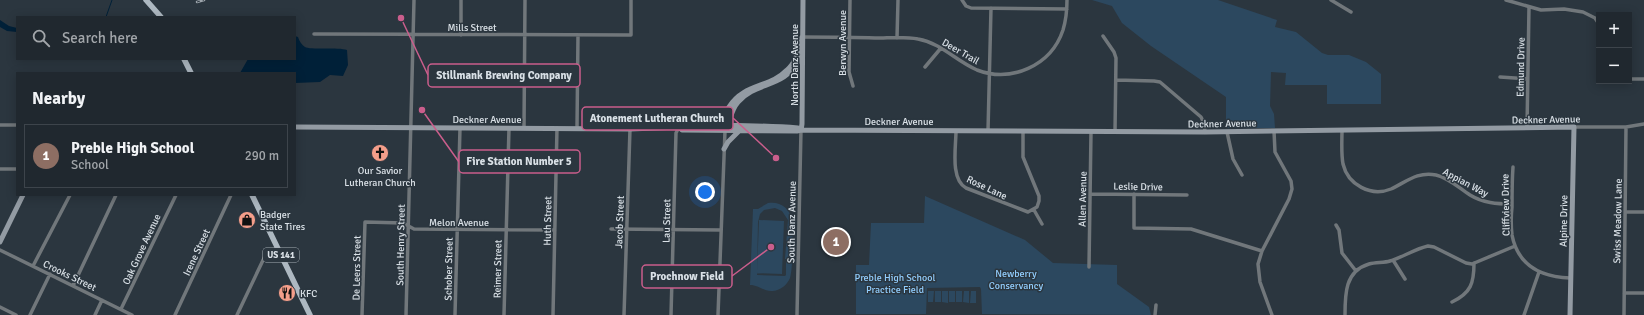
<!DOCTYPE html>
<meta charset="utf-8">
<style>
:root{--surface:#20282f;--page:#283037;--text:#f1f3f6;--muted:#a2a6aa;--line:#3d444b;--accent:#f49e8a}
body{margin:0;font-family:Signika,sans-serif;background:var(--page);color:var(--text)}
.controls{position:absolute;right:12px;top:12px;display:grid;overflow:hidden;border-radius:0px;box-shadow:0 2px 10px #0003}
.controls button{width:36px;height:36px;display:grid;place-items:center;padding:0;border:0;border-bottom:1px solid var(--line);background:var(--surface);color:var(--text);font:20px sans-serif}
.you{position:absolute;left:705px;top:192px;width:14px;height:14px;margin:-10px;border:3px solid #fff;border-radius:50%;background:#1a73e8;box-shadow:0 0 0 6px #1a73e833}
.badge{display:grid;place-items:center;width:26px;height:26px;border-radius:50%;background:var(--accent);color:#fff;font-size:13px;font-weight:700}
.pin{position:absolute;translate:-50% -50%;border:2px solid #fff;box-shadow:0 1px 4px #0006}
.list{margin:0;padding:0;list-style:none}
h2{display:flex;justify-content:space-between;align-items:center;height:52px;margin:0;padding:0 16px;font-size:17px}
h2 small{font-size:13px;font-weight:400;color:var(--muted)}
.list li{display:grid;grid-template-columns:26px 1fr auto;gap:12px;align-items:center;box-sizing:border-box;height:64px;margin:0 8px 8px;padding:0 8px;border:1px solid var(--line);border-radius:0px}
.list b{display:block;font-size:15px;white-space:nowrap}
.list p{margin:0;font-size:13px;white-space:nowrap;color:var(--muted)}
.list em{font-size:13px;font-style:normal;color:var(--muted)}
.icon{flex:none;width:22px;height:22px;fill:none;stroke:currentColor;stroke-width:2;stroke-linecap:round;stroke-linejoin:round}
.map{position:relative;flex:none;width:1644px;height:315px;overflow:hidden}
.search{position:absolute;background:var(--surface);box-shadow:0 2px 10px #0003;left:16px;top:16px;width:280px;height:44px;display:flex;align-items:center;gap:10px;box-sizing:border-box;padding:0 14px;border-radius:0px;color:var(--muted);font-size:15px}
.panel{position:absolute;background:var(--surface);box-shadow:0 2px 10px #0003;left:16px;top:72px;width:280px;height:124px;border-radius:0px}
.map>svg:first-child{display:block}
</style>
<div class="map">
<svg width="1644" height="315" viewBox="0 0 1644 315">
<rect width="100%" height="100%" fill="#2b363f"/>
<path fill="#2c485f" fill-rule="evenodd" d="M 1092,0 L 1218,0 L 1277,20 L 1275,27 L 1296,32 L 1322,53 L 1328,55 L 1349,55 L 1366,62 L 1381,74 L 1381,104 L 1327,104 L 1327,85 L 1285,85 L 1286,73 L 1271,72 L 1270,106 L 1274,114 L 1275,128 L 1226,128 L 1226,97 L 1151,46 L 1122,23 L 1112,6 Z
M 925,196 L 1025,240 L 1053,263 L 1117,265 L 1117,284 L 1149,307 L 1151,315 L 982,314 L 981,289 L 980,287 L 927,288 L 926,314 L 856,314 L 856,265 L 869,265 L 871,223 L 924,223 Z
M 768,203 C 780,201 790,208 792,220 C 793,231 793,269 790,278 C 787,285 781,290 773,291 C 764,292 759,285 750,285 L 753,209 L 758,209 ZM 775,208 L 782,211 L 788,220 L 785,259 L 786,259 L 786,275 L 785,276 L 757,275 L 758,222 L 760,214 L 764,210 Z
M 759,220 L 784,221 L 782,274 L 757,273 Z
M 928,291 L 934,291 L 933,302 L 928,302 Z
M 935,291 L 941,291 L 941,302 L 935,302 Z
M 942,291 L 948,291 L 948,303 L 942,302 Z
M 949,291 L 955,291 L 955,302 L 949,302 Z
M 956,291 L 962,291 L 962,302 L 956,302 Z
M 964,291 L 969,291 L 969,303 L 963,302 Z
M 971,291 L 976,291 L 976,303 L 970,303 Z"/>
<path fill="#002038" d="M 0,20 L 9,26 L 17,28 L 17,32 L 7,31 L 0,27 Z
M 295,36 L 298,37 C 299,41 302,45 305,47 C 309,50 339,47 347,50 L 348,65 L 343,76 L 330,75 L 320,82 L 295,83 L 295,73 L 240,73 L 248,59 L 295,59 Z"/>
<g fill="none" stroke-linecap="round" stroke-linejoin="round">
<path stroke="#002038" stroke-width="1" d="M 106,17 L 112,0"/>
<path stroke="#71777b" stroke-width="3.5" d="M 850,0 L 849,72 L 853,86
M 962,0 L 966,6 L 971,8 L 1067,9
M 1331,0 L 1351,12
M 1506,0 L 1541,10 L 1564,9 L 1583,12 L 1595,18 L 1599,24
M 314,34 L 631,35 L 631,0
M 461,35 L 461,0
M 1103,36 L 1114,52 L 1116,58 L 1115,132
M 802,37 C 827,37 851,37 875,38 C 889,38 904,36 918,39 C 941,43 956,61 977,70 C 1011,83 1051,66 1063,30 C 1066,20 1067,10 1067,0
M 897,38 L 898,0
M 925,67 L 941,48
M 1500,77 L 1528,79
M 1629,79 L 1644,79
M 1116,80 L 1154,81 L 1160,82 L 1201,117 L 1204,123 L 1205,132
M 0,125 L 17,125
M 1574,127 L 1626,127 L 1644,124
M 524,128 L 525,0
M 577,128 L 578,35
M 1527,128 L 1529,7
M 1342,130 C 1342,141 1341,153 1343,164 C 1348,185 1371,197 1391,189 C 1406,182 1418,171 1436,175 C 1449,178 1459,188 1470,195 C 1483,203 1497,204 1512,204
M 956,131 C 956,147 950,179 966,188 L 1028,212 L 1037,207 L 1039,201 L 1039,196 L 1023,157 L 1023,131
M 988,131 L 991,8
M 1227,132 L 1233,159 L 1242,175
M 1513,167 C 1512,181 1512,194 1512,207 C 1511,216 1511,226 1512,235 C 1518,266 1542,277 1570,278
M 0,169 L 17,169
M 1090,194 L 1187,195
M 1134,194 L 1134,228 L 1191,229 L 1262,251
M 1034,210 L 1042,224
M 1625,212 L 1644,212
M 1336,225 L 1339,230 L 1342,253 L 1356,271
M 611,229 L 721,230
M 0,250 L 132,315
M 1393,260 L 1405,279
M 33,266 L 70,195
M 1089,267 L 1091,132
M 73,286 L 116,195
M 1624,293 L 1644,293
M 1452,302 C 1471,293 1474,283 1474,263
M 0,307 L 16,315
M 121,309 L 176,195
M 30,315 L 50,274
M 95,315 L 102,300
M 175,315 L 231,195
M 237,315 L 265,256 L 277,248
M 362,315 L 365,222 L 403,223 L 414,229 L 555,230
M 406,315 L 414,0
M 455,315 L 460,128
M 504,315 L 509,128
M 553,315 L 557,128
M 624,315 L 630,129
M 671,315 L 676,133 L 679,127
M 718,315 L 725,131
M 797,315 L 801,130
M 1155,315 L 1156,305
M 1272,315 L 1260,282 L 1258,264 L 1262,251 L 1289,199 L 1292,189 L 1291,181 L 1275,152 L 1274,131
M 1345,315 C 1345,294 1345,271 1369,264 C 1376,262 1384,263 1390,261 C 1403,257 1415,249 1428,246 L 1434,247 L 1466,263 L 1472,264 L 1515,246
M 1524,315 L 1539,272
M 1624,315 L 1626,127"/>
<path stroke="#939ba3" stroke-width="5" d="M 709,124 L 725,114
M 295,127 L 630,129 L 679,127 L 682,125 C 721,125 760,125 798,128 L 801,130
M 679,127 L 682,130 L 797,131 L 801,130 L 1205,132 L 1574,127 L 1570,315
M 727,127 C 731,118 731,110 738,102 C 757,80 784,90 800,58
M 724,128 C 723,120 725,114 729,107 C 744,83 770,88 787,70 C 797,61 799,49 802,37
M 801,130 L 802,124 L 803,0
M 724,149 L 728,142 L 739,131
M 0,242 L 23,195"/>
<path stroke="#adb8c1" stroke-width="5.5" d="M 146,0 L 161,17
M 184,59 L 191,73
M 252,195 L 310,315"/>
<g stroke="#9da5ac" stroke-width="2.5">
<path id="rail" d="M 197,2 L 204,0"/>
</g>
<use href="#rail" stroke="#2b363f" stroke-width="1" stroke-dasharray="3" stroke-linecap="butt"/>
</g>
<defs>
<g id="church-disc" transform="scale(0.9)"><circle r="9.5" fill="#f49e8a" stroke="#2b363f"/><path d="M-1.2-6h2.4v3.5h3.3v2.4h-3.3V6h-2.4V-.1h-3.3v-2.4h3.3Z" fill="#111"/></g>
<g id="shop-disc" transform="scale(0.9)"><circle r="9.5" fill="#f49e8a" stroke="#2b363f"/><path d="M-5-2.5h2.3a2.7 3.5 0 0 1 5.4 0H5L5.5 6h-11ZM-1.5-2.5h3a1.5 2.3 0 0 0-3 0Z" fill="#111"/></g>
<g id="restaurant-disc" transform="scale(0.9)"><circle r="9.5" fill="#f49e8a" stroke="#2b363f"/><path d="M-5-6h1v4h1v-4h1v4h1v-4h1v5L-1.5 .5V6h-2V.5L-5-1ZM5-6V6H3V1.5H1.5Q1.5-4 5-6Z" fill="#111"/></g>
</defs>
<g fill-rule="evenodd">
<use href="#church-disc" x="380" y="153"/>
<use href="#shop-disc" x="247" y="220"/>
<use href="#restaurant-disc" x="287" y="293"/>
</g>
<g text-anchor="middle" stroke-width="3" stroke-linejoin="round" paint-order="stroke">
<rect fill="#2b363f" stroke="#a6aeb5" stroke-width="1" x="263" y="248" width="36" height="14" rx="3"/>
<g font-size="9" font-weight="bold" fill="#dae1e7">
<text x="281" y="258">US 141</text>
</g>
<g font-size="10" fill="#dae1e7" stroke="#2b363f">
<text x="472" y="31">Mills Street</text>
<text transform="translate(842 43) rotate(-90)" y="4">Berwyn Avenue</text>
<text transform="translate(961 51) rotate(30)" y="4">Deer Trail</text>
<text transform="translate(794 65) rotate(-90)" y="4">North Danz Avenue</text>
<text transform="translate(1520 67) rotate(-89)" y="4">Edmund Drive</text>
<text x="487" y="123">Deckner Avenue</text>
<text transform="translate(1546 119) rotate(-1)" y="4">Deckner Avenue</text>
<text x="899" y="125">Deckner Avenue</text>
<text transform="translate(1222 123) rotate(-1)" y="4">Deckner Avenue</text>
<text transform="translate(1466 182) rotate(28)" y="4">Appian Way</text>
<text transform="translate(1138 186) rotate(1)" y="4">Leslie Drive</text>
<text transform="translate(987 187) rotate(25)" y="4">Rose Lane</text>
<text transform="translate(1082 199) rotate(-89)" y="4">Allen Avenue</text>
<text transform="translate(1505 205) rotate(-91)" y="4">Cliffview Drive</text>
<text transform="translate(547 221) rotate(-89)" y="4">Huth Street</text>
<text transform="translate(666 221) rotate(-89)" y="4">Lau Street</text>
<text transform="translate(1563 221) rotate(-89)" y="4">Alpine Drive</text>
<text transform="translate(1617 221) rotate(-89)" y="4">Swiss Meadow Lane</text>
<text x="459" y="226">Melon Avenue</text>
<text transform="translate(619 222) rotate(-88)" y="4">Jacob Street</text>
<text transform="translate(791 222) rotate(-89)" y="4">South Danz Avenue</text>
<text transform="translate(400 245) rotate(-89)" y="4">South Henry Street</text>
<text transform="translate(141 249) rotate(-65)" y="4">Oak Grove Avenue</text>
<text transform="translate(196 252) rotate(-65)" y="4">Irene Street</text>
<text transform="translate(356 268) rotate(-89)" y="4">De Leers Street</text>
<text transform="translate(448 269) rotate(-89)" y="4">Schober Street</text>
<text transform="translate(497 269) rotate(-89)" y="4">Reimer Street</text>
<text transform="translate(70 275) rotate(26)" y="4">Crooks Street</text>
</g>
<g font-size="10" fill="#dae1e7" stroke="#2b363f" text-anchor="start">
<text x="380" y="174" text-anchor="middle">Our Savior<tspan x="380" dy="12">Lutheran Church</tspan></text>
<text x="260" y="218">Badger<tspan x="260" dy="12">State Tires</tspan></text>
<text x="300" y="297">KFC</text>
</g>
<g font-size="10" fill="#92cefe" stroke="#2b363f">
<text x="1016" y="277">Newberry<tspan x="1016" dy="12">Conservancy</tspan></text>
<text x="895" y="281">Preble High School<tspan x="895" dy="12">Practice Field</tspan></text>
</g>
</g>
<path fill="none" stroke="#ca5e8c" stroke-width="1.5" d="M401 18L428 75M776 158L733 118M422 110L459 162M771 247L732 276"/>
<g fill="#ca5e8c" stroke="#2b363f" stroke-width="1.5">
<circle cx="401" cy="18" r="4"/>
<circle cx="776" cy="158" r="4"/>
<circle cx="422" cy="110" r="4"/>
<circle cx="771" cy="247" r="4"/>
</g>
<g fill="#2b363f" stroke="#ca5e8c" stroke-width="1.5">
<rect x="428" y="64" width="152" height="23" rx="4"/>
<rect x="582" y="107" width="151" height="23" rx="4"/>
<rect x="459" y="150" width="121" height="23" rx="4"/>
<rect x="642" y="265" width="90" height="23" rx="4"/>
</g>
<g font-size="11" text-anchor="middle" font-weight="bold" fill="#dae1e7">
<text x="504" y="79">Stillmank Brewing Company</text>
<text x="657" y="122">Atonement Lutheran Church</text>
<text x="519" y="165">Fire Station Number 5</text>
<text x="687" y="280">Prochnow Field</text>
</g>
</svg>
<div class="controls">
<button>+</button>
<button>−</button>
</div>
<div class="you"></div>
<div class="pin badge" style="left:836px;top:242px;background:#8d6e63">1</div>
<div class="search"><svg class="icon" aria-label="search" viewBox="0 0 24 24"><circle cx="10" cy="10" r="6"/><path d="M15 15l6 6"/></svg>Search here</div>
<section class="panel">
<h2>Nearby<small></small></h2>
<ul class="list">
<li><span class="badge" style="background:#8d6e63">1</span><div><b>Preble High School</b><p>School</p></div><em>290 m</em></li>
</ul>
</section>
</div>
